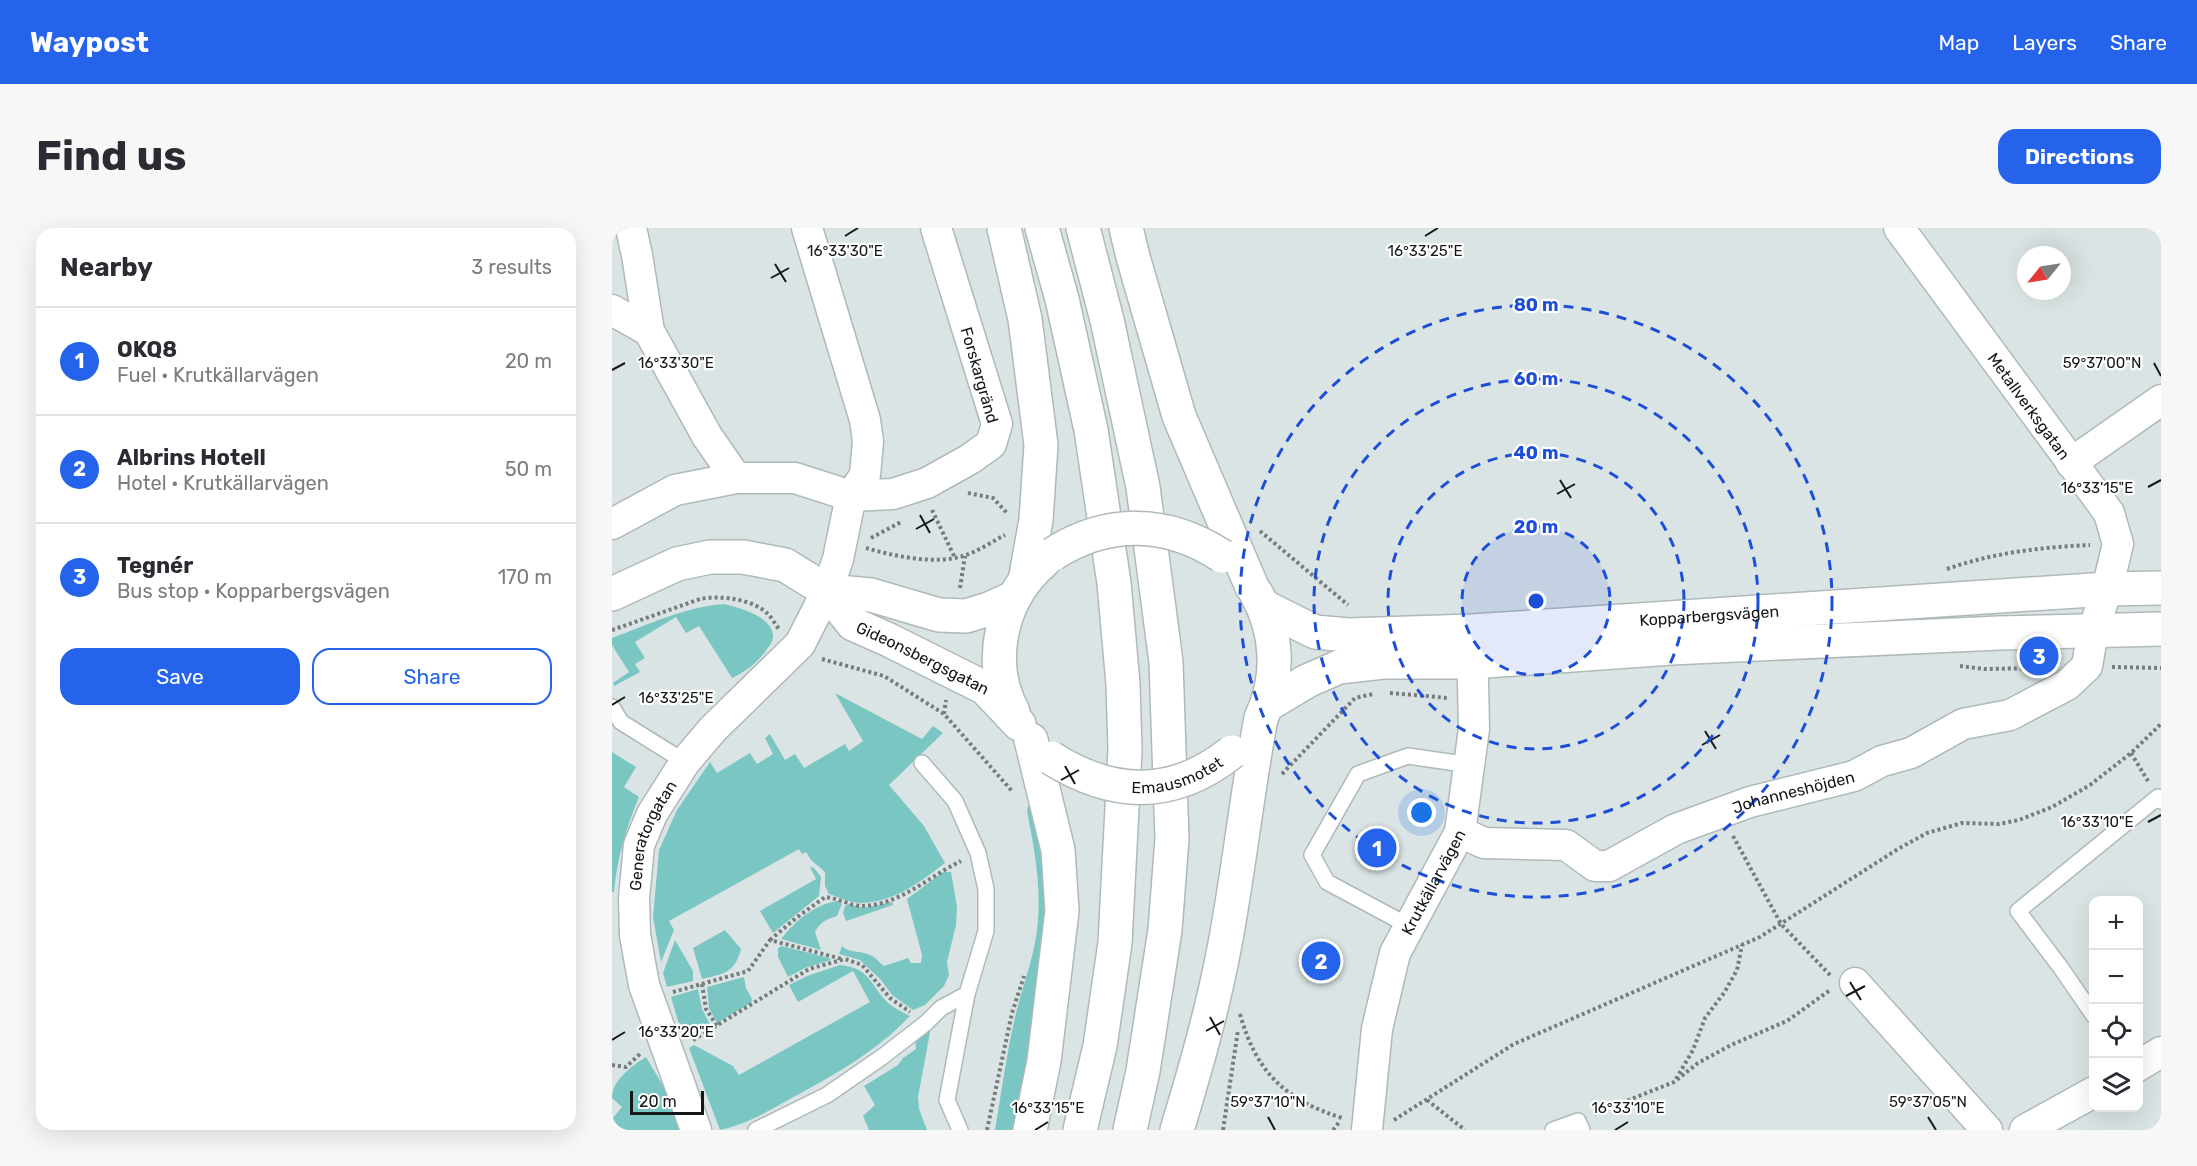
<!DOCTYPE html>
<meta charset="utf-8">
<style>
:root{--surface:#fff;--page:#f7f7f7;--text:#2b2b33;--muted:#7c7c81;--line:#e1e1e2;--accent:#2563eb}
body{margin:0;font-family:Rubik,sans-serif;background:var(--page);color:var(--text)}
.controls{position:absolute;right:18px;bottom:18px;display:grid;overflow:hidden;border-radius:12px;box-shadow:0 6px 24px #0002}
.controls button{width:54px;height:54px;display:grid;place-items:center;padding:0;border:0;border-bottom:2px solid var(--line);background:var(--surface);color:var(--text);font:30px sans-serif}
.compass{position:absolute;left:1405px;top:18px;width:54px;height:54px;border-radius:50%;background:var(--surface);box-shadow:0 6px 24px #0002;rotate:240deg}
.scale{position:absolute;left:18px;bottom:15px;width:74px;box-sizing:border-box;padding-left:6px;border:3px solid #151818;border-top:0;font-size:16px;line-height:21px;white-space:nowrap;color:#151818;-webkit-text-stroke:4px #fff;paint-order:stroke}
.you{position:absolute;left:810px;top:585px;width:21px;height:21px;margin:-15px;border:4px solid #fff;border-radius:50%;background:#1a73e8;box-shadow:0 0 0 9px #1a73e833}
.badge{display:grid;place-items:center;width:39px;height:39px;border-radius:50%;background:var(--accent);color:#fff;font-size:20px;font-weight:700}
.pin{position:absolute;translate:-50% -50%;border:3px solid #fff;box-shadow:0 2px 6px #0006}
.list{margin:0;padding:0;list-style:none}
h2{display:flex;justify-content:space-between;align-items:center;height:78px;margin:0;padding:0 24px;font-size:26px}
h2 small{font-size:20px;font-weight:400;color:var(--muted)}
.list li{display:grid;grid-template-columns:39px 1fr auto;gap:18px;align-items:center;box-sizing:border-box;height:108px;padding:0 24px;border-top:2px solid var(--line)}
.list b{display:block;font-size:22px;white-space:nowrap}
.list p{margin:0;font-size:20px;white-space:nowrap;color:var(--muted)}
.list em{font-size:20px;font-style:normal;color:var(--muted)}
.actions{display:flex;gap:12px;padding:18px 24px}
.actions a{flex:1;padding:14px 0;border:2px solid var(--accent);border-radius:18px;text-align:center;font-size:21px;color:var(--accent)}
.actions .main{background:var(--accent);color:#fff}
.icon{flex:none;width:33px;height:33px;fill:none;stroke:currentColor;stroke-width:2;stroke-linecap:round;stroke-linejoin:round}
.map{position:relative;flex:none;width:1549px;height:902px;overflow:hidden;border-radius:18px}
header{display:flex;align-items:center;gap:36px;box-sizing:border-box;height:84px;padding:0 30px;background:var(--accent);color:#fff}
header strong{font-size:28px}
nav{display:flex;gap:33px;margin-inline-start:auto;font-size:21px}
.intro{display:flex;align-items:center;justify-content:space-between;box-sizing:border-box;height:144px;padding:0 36px}
h1{margin:0;font-size:42px}
.button{padding:15px 27px;border-radius:18px;background:var(--accent);color:#fff;font-size:21px;font-weight:700}
main{display:flex;gap:36px;padding:0 36px}
aside{flex:1;background:var(--surface);border-radius:18px;box-shadow:0 6px 24px #0002}
.map>svg:first-child{display:block}
</style>
<header>
<strong>Waypost</strong>
<nav><a>Map</a><a>Layers</a><a>Share</a></nav>
</header>
<div class="intro"><h1>Find us</h1><a class="button">Directions</a></div>
<main>
<aside>
<h2>Nearby<small>3 results</small></h2>
<ul class="list">
<li><span class="badge">1</span><div><b>OKQ8</b><p>Fuel · Krutkällarvägen</p></div><em>20 m</em></li>
<li><span class="badge">2</span><div><b>Albrins Hotell</b><p>Hotel · Krutkällarvägen</p></div><em>50 m</em></li>
<li><span class="badge">3</span><div><b>Tegnér</b><p>Bus stop · Kopparbergsvägen</p></div><em>170 m</em></li>
</ul>
<div class="actions"><a class="main">Save</a><a>Share</a></div>
</aside>
<div class="map">
<svg width="1549" height="902" viewBox="0 0 1549 902">
<rect width="100%" height="100%" fill="#dbe4e4"/>
<path fill="#7ac6c3" d="M 112,376 C 128,380 159,388 161,407 C 162,414 156,419 153,424 C 144,436 133,444 120,450 L 87,398 L 74,405 L 64,389 L 23,414 L 33,430 L 23,436 L 28,444 L 2,458 L 1,455 L 17,444 L 0,417 L 0,410 C 37,396 73,379 112,376 Z
M 223,465 L 310,511 L 321,498 L 331,505 L 277,557 L 312,598 L 333,635 C 308,654 283,674 249,675 C 239,675 227,669 217,666 L 213,658 L 213,644 L 199,632 L 194,624 L 190,626 L 187,621 L 57,693 L 62,702 L 49,734 L 41,689 L 47,622 L 65,582 L 98,534 L 105,545 L 138,525 L 145,536 L 161,526 L 153,510 L 158,506 L 173,532 L 183,526 L 192,540 L 233,516 L 237,523 L 251,513 Z
M 0,524 L 24,539 L 12,559 L 27,569 C 14,600 5,630 2,664 L 0,664 Z
M 425,574 L 434,633 L 435,696 L 409,902 L 383,902 C 390,861 395,821 405,781 C 413,751 424,723 426,692 C 429,656 422,619 415,583 L 416,578 Z
M 198,639 L 202,640 L 209,649 L 207,668 L 161,705 L 148,683 L 204,651 Z
M 331,644 L 339,644 L 345,679 L 344,697 L 335,734 L 337,747 L 332,758 L 313,777 L 301,782 L 280,767 L 269,752 L 248,732 L 227,726 L 230,718 C 238,726 250,722 260,728 C 264,730 268,735 272,738 L 296,730 L 299,735 L 309,735 L 310,727 L 295,671 Z
M 226,673 L 230,676 L 225,688 C 215,691 208,694 203,704 L 209,722 L 169,711 C 183,693 203,676 226,673 Z
M 280,674 L 281,677 L 234,693 L 231,685 L 233,678 L 237,676 L 251,680 Z
M 113,702 L 129,721 C 123,745 111,746 90,751 L 81,720 Z
M 63,712 L 81,743 L 81,753 L 55,759 L 51,745 Z
M 170,718 L 217,730 L 219,732 L 193,740 L 176,749 L 166,729 L 166,720 Z
M 228,737 C 257,740 257,754 274,773 C 280,779 290,784 298,788 C 264,824 219,849 176,872 C 155,884 132,897 108,902 L 77,820 L 82,817 L 121,838 L 127,847 L 258,774 L 241,743 L 186,774 L 177,757 L 195,748 Z
M 132,749 L 134,760 L 140,771 L 139,775 L 105,795 L 97,780 L 95,759 Z
M 86,761 L 90,781 L 99,798 L 75,811 L 66,793 L 59,769 Z
M 319,799 L 306,869 L 307,881 L 315,902 L 257,902 L 251,888 L 263,877 L 252,858 L 286,837 L 291,830 L 304,821 L 303,809 Z
M 34,829 L 56,866 L 68,902 L 0,902 L 0,891 L 10,879 L 0,870 C 0,852 20,838 34,829 Z"/>
<g fill="none" stroke-linecap="round" stroke-linejoin="round">
<g stroke="#b0b9b9" stroke-width="18">
<path id="lane" d="M 0,479 L 9,494 L 73,534
M 310,535 L 343,573 L 366,625 L 374,661 L 374,703 L 355,766 L 335,872 L 348,902
M 797,698 L 715,654 L 700,627 L 746,546 L 796,528 L 858,537
M 1482,788 L 1449,740 L 1406,683 L 1546,569 L 1549,573
M 144,902 L 215,867 L 270,829 L 314,795 L 329,780 L 355,766
M 941,902 L 966,893 L 970,902"/>
</g>
<g stroke="#b0b9b9" stroke-width="33">
<g id="street">
<path d="M 19,0 L 25,27 L 37,103 L 95,208 L 124,250"/>
<path d="M 0,82 L 37,103"/>
<path d="M 1459,235 L 1549,172"/>
<path d="M 0,296 L 63,262 L 124,250 L 183,250 L 239,268 L 281,266 L 315,255 L 358,231 L 379,216 L 385,196 L 324,0"/>
<path id="s1" d="M 848,604 L 872,615 L 954,617 L 983,638 L 997,638 L 1064,601 L 1138,574 L 1242,548 L 1270,533 L 1299,525 L 1351,496 L 1398,487 L 1455,457 L 1475,438 L 1481,403 L 1495,361 L 1506,316 L 1497,285 L 1287,0"/>
<path d="M 1243,755 L 1375,902"/>
<path d="M 1526,838 L 1549,824"/>
<path id="s2" d="M 84,902 L 32,757 L 23,707 L 22,670 L 27,617 L 40,586 L 73,534 L 101,501 L 188,416 L 215,363 L 226,331 L 239,268 L 253,247 L 256,213 L 253,192 L 195,0"/>
<path id="s3" d="M 755,902 L 765,801 L 783,725 L 848,604 L 862,501 L 860,409"/>
<path d="M 1413,902 L 1482,864"/>
</g>
</g>
<g stroke="#b0b9b9" stroke-width="36">
<g id="secondary">
<path d="M 215,363 L 259,367 L 327,387 L 354,388 L 377,381 L 401,370"/>
<path d="M 644,365 C 666,404 668,448 650,488"/>
<path id="s4" d="M 0,366 L 65,336 L 98,329 L 131,329 L 173,337 L 215,363 L 241,396 L 277,412 L 373,460 L 407,496"/>
<path id="s5" d="M 651,378 L 703,404 L 736,407 L 860,403 L 1495,361 L 1549,360"/>
<path d="M 655,477 L 695,453 L 727,439 L 771,434 L 860,434 L 1059,420 L 1387,405 L 1549,401"/>
<path d="M 401,484 C 374,433 389,370 432,333"/>
</g>
</g>
<g stroke="#b0b9b9" stroke-width="36">
<path id="highway" d="M 392,0 L 413,91 L 429,217 L 424,292 L 413,353
M 430,0 L 450,71 L 479,202 L 502,355 L 511,456 L 513,522 L 503,715 L 488,818 L 468,902
M 471,0 L 495,92 L 531,259 L 554,434 L 560,611 L 553,702 L 531,843 L 518,902
M 514,0 L 521,29 L 567,188 L 640,359
M 418,902 L 432,833 L 450,683 L 446,622 L 419,512
M 565,902 C 584,839 601,780 613,716 C 627,641 635,565 649,490"/>
</g>
<path stroke="#767c7c" stroke-width="4" stroke-dasharray="3 3" stroke-linecap="butt" d="M 356,265 L 381,270 L 395,285
M 320,282 L 343,330
M 648,303 L 736,377
M 259,310 L 289,294
M 254,320 C 282,328 322,337 351,328 C 365,324 379,314 393,307
M 1335,341 C 1380,325 1430,319 1478,317
M 348,360 L 353,328
M 0,402 L 88,371 C 108,367 141,371 156,386 C 160,390 163,396 167,401
M 210,431 L 272,448 L 332,486 L 400,563
M 1348,438 L 1372,441 L 1427,440
M 1500,439 L 1549,440
M 778,465 L 836,470
M 332,486 L 334,472
M 1519,525 L 1536,553
M 670,546 L 743,470 L 761,466
M 1121,608 L 1169,696 L 1219,748
M 158,712 L 184,690 L 213,669 C 225,670 240,678 250,678 C 288,677 316,649 349,633
M 90,756 L 94,781 L 105,798
M 61,764 L 136,743 L 158,712 L 230,731
M 628,786 C 644,844 673,872 730,890
M 81,812 L 197,741 L 233,731 L 250,737 L 278,770 L 298,784
M 0,837 L 14,839 L 29,825
M 1064,851 L 1081,822 L 1093,790 L 1112,765 L 1125,742 L 1130,717
M 815,872 L 853,902
M 982,886 L 1062,854 L 1086,835 L 1119,817 L 1175,793 L 1218,762
M 782,892 L 902,816 L 1148,709 L 1286,621 L 1315,605 L 1350,595 L 1387,596 L 1407,592 L 1440,579 L 1478,557 L 1519,525 L 1549,496
M 375,902 L 400,785 L 412,748
M 611,902 L 626,802
M 721,902 L 728,893"/>
<use href="#lane" stroke="#fff" stroke-width="15"/>
<use href="#street" stroke="#fff" stroke-width="30"/>
<use href="#secondary" stroke="#fff" stroke-width="33"/>
<use href="#highway" stroke="#fff" stroke-width="33"/>
<g stroke="#b0b9b9" stroke-width="36" stroke-linecap="butt">
<g id="secondary-bridge">
<path d="M 441,326 C 496,291 555,292 610,328"/>
<path id="s6" d="M 439,530 C 501,569 561,571 620,524"/>
</g>
</g>
<use href="#secondary-bridge" stroke="#fff" stroke-width="33"/>
</g>
<path fill="none" stroke="#151818" stroke-width="2" d="M 233,8 L 246,0M 813,8 L 826,0M 163,36 L 174,54M 159,50 L 177,40M 1542,135 L 1549,148M 0,142 L 13,135M 948,252 L 959,270M 1536,259 L 1549,252M 945,266 L 963,256M 308,287 L 318,305M 304,301 L 322,291M 0,477 L 13,469M 1093,503 L 1104,521M 1090,517 L 1108,507M 453,538 L 463,556M 449,552 L 467,542M 1536,594 L 1549,587M 1238,754 L 1249,772M 1234,768 L 1253,758M 598,789 L 608,807M 594,803 L 612,793M 0,812 L 13,804M 656,889 L 663,902M 1316,889 L 1324,902M 423,902 L 436,894M 1003,902 L 1016,894"/>
<circle cx="924" cy="373" r="74" fill="#1d4ed8" fill-opacity=".12"/>
<g fill="none" stroke="#1d4ed8" stroke-width="3" stroke-dasharray="10 8">
<circle cx="924" cy="373" r="74"/>
<circle cx="924" cy="373" r="148"/>
<circle cx="924" cy="373" r="222"/>
<circle cx="924" cy="373" r="296"/>
</g>
<g text-anchor="middle" stroke-width="4.5" stroke-linejoin="round" paint-order="stroke">
<g font-size="16" fill="#151818" stroke="#fff">
<text transform="translate(368 147) rotate(74)" y="6">Forskargränd</text>
<text transform="translate(1417 178) rotate(54)" y="6">Metallverksgatan</text>
<text dy="6" stroke="none"><textPath href="#s5" startOffset="453">Kopparbergsvägen</textPath></text>
<text dy="6" stroke="none"><textPath href="#s4" startOffset="350">Gideonsbergsgatan</textPath></text>
<text dy="6" stroke="none"><textPath href="#s6" startOffset="134">Emausmotet</textPath></text>
<text dy="6" stroke="none"><textPath href="#s1" startOffset="358">Johanneshöjden</textPath></text>
<text dy="6" stroke="none"><textPath href="#s2" startOffset="308">Generatorgatan</textPath></text>
<text dy="6" stroke="none"><textPath href="#s3" startOffset="260">Krutkällarvägen</textPath></text>
</g>
</g>
<g font-size="15" text-anchor="middle" fill="#151818" stroke="#fff" stroke-width="4.5" stroke-linejoin="round" paint-order="stroke">
<text x="233" y="28">16°33'30"E</text>
<text x="813" y="28">16°33'25"E</text>
<text x="64" y="140">16°33'30"E</text>
<text x="1490" y="140">59°37'00"N</text>
<text x="1485" y="265">16°33'15"E</text>
<text x="64" y="475">16°33'25"E</text>
<text x="1485" y="599">16°33'10"E</text>
<text x="64" y="809">16°33'20"E</text>
<text x="656" y="879">59°37'10"N</text>
<text x="1316" y="879">59°37'05"N</text>
<text x="436" y="885">16°33'15"E</text>
<text x="1016" y="885">16°33'10"E</text>
</g>
<circle cx="924" cy="373" r="9" fill="#1d4ed8" stroke="#fff" stroke-width="3"/>
<g font-size="18" text-anchor="middle" font-weight="bold" fill="#1d4ed8" stroke="#fff" stroke-width="4.5" stroke-linejoin="round" paint-order="stroke">
<text x="924" y="83">80 m</text>
<text x="924" y="157">60 m</text>
<text x="924" y="231">40 m</text>
<text x="924" y="305">20 m</text>
</g>
</svg>
<div class="controls">
<button>+</button>
<button>−</button>
<button><svg class="icon" aria-label="locate" viewBox="0 0 24 24"><circle cx="12" cy="12" r="6"/><path d="M12 2v4M12 18v4M2 12h4M18 12h4"/></svg></button>
<button><svg class="icon" aria-label="layers" viewBox="0 0 24 24"><path d="M12 4l9 5-9 5-9-5zM3 14l9 5 9-5"/></svg></button>
</div>
<svg class="compass" viewBox="-18 -18 36 36"><path d="M0-13l5 13h-10z" fill="#e53935"/><path d="M0 13l5-13h-10z" fill="#7c7c81"/></svg>
<div class="scale">20 m</div>
<div class="you"></div>
<div class="pin badge" style="left:765px;top:620px">1</div>
<div class="pin badge" style="left:709px;top:733px">2</div>
<div class="pin badge" style="left:1427px;top:428px">3</div>
</div>
</main>
